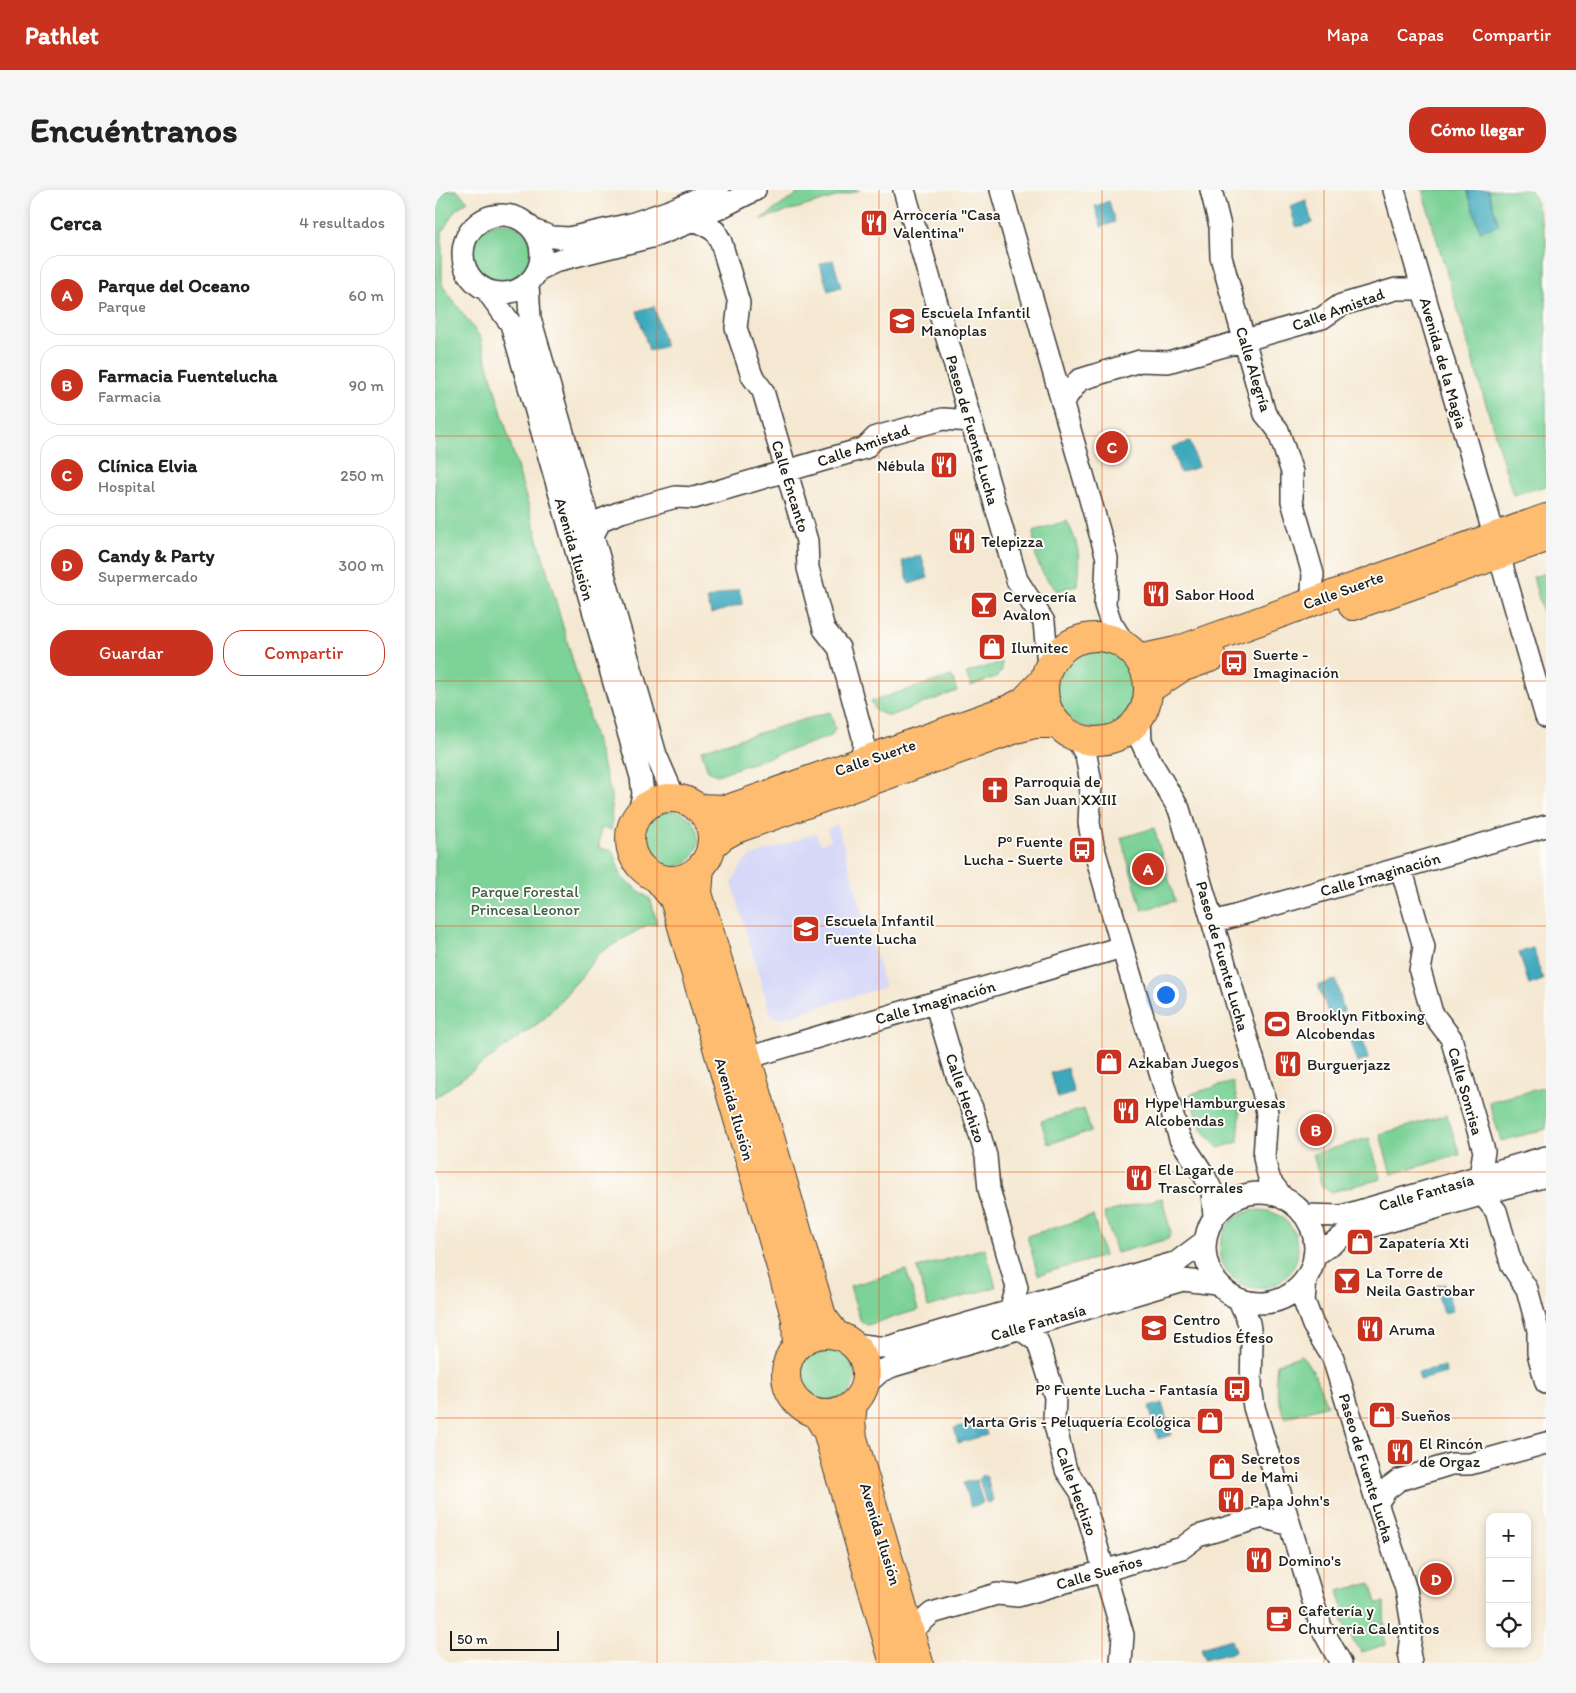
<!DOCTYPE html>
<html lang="es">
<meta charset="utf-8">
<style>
:root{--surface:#fff;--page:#f6f6f6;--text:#222;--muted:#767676;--line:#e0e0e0;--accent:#c8321e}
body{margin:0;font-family:Itim,sans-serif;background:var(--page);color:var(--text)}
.controls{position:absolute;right:15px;bottom:15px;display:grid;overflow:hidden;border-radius:10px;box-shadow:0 2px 8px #0003}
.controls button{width:45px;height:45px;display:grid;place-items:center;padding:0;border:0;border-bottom:1px solid var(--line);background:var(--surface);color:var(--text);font:25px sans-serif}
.scale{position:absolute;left:15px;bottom:12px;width:109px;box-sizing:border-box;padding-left:5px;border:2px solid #1c1c1c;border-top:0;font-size:14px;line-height:18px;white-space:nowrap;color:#1c1c1c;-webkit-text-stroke:4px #fdfcf7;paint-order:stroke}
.you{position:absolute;left:730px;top:804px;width:18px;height:18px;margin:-12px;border:4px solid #fff;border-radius:50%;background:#1a73e8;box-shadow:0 0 0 8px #1a73e833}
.badge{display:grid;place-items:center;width:32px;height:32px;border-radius:50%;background:var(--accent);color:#fff;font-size:16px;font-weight:700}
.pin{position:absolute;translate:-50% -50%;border:2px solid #fff;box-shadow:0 1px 5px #0006}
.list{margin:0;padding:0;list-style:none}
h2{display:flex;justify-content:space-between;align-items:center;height:65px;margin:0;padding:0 20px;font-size:21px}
h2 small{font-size:16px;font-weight:400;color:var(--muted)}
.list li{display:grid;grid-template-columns:32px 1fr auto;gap:15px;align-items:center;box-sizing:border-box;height:80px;margin:0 10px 10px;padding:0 10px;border:1px solid var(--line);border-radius:20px}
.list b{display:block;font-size:19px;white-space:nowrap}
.list p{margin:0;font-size:16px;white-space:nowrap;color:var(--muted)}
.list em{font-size:16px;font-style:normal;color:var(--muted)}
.actions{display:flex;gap:10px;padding:15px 20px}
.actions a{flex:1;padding:11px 0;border:1px solid var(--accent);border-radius:20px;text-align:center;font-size:18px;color:var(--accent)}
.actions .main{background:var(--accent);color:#fff}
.icon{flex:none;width:28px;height:28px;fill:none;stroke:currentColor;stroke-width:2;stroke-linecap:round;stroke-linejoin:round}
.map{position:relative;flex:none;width:1111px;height:1473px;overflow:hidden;border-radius:20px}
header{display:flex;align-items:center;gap:30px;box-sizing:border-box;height:70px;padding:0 25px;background:var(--accent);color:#fff}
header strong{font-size:24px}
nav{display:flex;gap:28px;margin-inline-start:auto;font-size:18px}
.intro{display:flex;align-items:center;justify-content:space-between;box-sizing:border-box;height:120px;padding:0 30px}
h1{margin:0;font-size:35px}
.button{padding:12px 22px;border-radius:20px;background:var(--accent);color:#fff;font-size:18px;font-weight:700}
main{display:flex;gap:30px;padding:0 30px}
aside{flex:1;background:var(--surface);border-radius:20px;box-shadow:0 2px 8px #0003}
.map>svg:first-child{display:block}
</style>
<header>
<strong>Pathlet</strong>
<nav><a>Mapa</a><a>Capas</a><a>Compartir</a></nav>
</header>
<div class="intro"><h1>Encuéntranos</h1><a class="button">Cómo llegar</a></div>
<main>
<aside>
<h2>Cerca<small>4 resultados</small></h2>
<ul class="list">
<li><span class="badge">A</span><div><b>Parque del Oceano</b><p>Parque</p></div><em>60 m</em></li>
<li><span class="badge">B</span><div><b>Farmacia Fuentelucha</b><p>Farmacia</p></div><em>90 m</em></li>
<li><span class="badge">C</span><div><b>Clínica Elvia</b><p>Hospital</p></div><em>250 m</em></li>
<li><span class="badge">D</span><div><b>Candy &amp; Party</b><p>Supermercado</p></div><em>300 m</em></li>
</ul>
<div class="actions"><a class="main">Guardar</a><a>Compartir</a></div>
</aside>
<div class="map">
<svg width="1111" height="1473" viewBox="0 0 1111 1473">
<rect width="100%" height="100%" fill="#fdfcf7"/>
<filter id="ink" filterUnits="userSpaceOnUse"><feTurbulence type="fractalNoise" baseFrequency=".02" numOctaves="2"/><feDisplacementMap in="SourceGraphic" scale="10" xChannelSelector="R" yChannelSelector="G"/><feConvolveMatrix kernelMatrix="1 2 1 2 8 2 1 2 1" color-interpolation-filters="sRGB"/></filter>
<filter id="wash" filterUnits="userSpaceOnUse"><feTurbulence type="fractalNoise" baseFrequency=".0096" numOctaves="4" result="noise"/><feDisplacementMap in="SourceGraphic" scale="20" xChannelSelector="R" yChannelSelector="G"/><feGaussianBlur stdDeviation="1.12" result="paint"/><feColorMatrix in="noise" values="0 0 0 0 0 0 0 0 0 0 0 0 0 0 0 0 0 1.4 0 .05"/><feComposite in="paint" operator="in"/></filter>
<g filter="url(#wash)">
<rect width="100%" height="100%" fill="#f5e8d2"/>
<path fill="#d6d8f8" d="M 402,635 L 450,797 L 347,828 L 342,828 L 335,823 L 297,693 L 307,674 L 315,667 L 381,643 L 386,654 L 396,650 L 392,639 Z"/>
<path fill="#7bd297" stroke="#4c775a" d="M 0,0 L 21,0 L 33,11 L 20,20 L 7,42 L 7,95 L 45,147 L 176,604 L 177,640 L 166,638 L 164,658 L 178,661 L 187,688 L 216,710 L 222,734 L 212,735 L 164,763 L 146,787 L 109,829 L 0,908 Z
M 368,0 L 425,0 L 326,29 Z
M 987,0 L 1097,0 L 1111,48 L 1111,296 L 1078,305 Z
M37 63a30 30 0 1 1 60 0a30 30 0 1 1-60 0Z
M 632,331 C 645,358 645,364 642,395 L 622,401 C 602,380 600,369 598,341 Z
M 1111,383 L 1111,435 L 1098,387 Z
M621 498a41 41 0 1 1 82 0a41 41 0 1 1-82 0Z
M 567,472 L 567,480 L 563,486 L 536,496 L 531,483 Z
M 517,486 L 522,501 L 454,526 L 441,521 L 436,511 Z
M 395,522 L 400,538 L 396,546 L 282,585 L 273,581 L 266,560 Z
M208 649a28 28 0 1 1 56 0a28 28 0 1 1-56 0Z
M 719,638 L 740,711 L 707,720 L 686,648 Z
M 798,892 L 805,924 L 803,952 L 783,958 L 766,938 L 755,904 Z
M 1111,897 L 1111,939 L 1066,951 L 1054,912 Z
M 649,919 L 656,941 L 613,954 L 606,931 Z
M 1012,925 L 1025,965 L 956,984 L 945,944 Z
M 934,948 L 946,989 L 896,1002 L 887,997 L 878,964 Z
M 727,1008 L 736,1043 L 733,1049 L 681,1063 L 669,1023 Z
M785 1059a39 39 0 1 1 78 0a39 39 0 1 1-78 0Z
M 658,1026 L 669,1066 L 603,1085 L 592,1046 Z
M 550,1058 L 561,1097 L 493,1117 L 482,1078 Z
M 471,1080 L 483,1120 L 432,1135 L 425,1130 L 415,1096 Z
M360 1184a30 30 0 1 1 60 0a30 30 0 1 1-60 0Z
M 867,1165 L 879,1183 L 892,1215 L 850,1228 C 843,1210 839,1193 842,1174 Z
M 936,1393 L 942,1413 L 949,1412 L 950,1455 L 927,1462 L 920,1454 L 904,1424 L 909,1422 L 903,1401 Z"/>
<path fill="#3ea9bd" stroke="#2d626c" d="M 1032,0 L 1053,0 L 1064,35 L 1045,41 Z
M 871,10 L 877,33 L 861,37 L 855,16 Z
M 674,11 L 680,32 L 666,37 L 660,16 Z
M 398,70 L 406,97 L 393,101 L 385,74 Z
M 219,116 L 230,156 L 214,161 L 202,121 Z
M 755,252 L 763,277 L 745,283 L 737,257 Z
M 486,365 L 493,388 L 474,394 L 467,371 Z
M 304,399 L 308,414 L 276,424 L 272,409 Z
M 1098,758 L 1108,790 L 1094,795 L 1084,762 Z
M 901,790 L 909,821 L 894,826 L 883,795 Z
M 926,841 L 933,869 L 922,873 L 913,845 Z
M 632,878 L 639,903 L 623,908 L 616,883 Z
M 1010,1094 L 1018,1121 L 1008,1123 L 1000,1096 Z
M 1010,1176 L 1011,1183 L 985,1190 L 983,1182 Z
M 727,1213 L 736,1245 L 723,1249 L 714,1217 Z
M 548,1231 L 552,1245 L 523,1253 L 519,1238 Z
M 548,1285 L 552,1287 L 558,1310 L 555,1314 L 551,1312 L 544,1289 Z
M 541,1290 L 548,1313 L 536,1317 L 528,1293 Z
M 796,1449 L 800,1462 L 769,1470 L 766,1458 Z"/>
</g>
<g filter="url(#ink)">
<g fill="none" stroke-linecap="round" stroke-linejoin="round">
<g stroke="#3d3b37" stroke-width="24">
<path id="minor" d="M 469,0 L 582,390 L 609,432 L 613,475
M 566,0 L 672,368 L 670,415 L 676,433 L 690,455
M 776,0 L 785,36 L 786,67 L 830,224 L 843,240 L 857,282 L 857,311 L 878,384 L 877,401 L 874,412
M 959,0 L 1059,345
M28 64a39 39 0 1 1 78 0a39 39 0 1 1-78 0Z
M 261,30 L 280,41 L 286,52 L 304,113 L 301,138 L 317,186 L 328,201 L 372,351 L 373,378 L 389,439 L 404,458 L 428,547 L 429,559 L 422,573
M 100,41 L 117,47 L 134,48 L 196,34 L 237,20 L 283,0
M 103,80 L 124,70 L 220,46 L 261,30 L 320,0
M 93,94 L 95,128 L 221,565 L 240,609
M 52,101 L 76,134 L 206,587 L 208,604 L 204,623
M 627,213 L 644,190 L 705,171 L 733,172 L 887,128 L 906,115 L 961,99 L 987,99
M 158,345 L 166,330 L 186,322 L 241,307 L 259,308 L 430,258 L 441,247 L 508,229 L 536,231
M 1064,365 L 1111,527
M 705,528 L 706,551 L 717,574 L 744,619 L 828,902 L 832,923 L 829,967 L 831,977 L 835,991 L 849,1009
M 641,548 L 651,565 L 656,593 L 654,633 L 658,655 L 687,757 L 745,949 L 769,985 L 777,1001 L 779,1027
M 966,678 L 989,757 L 985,781 L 997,823 L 1016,848 L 1049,961 L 1045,986
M 779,732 L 1111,636
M 500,812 L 522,886 L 537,918 L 551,966 L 554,999 L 582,1098 L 575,1121
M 312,868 L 687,757
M770 1058a55 55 0 1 1 110 0a55 55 0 1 1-110 0Z
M 1048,1005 L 1061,1021 L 1077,1076 L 1092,1099 L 1103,1140 L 1103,1163 L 1111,1193
M 869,1025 L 907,1026 L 1111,967
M 879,1066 L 911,1044 L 1111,986
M 871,1089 L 869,1111 L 878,1135 L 898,1168 L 942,1313 L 971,1399 L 977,1434 L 974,1462 L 976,1473
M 804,1110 L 814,1133 L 817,1152 L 816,1197 L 819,1217 L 886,1437 L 906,1473
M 584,1138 L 603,1152 L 620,1207 L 619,1231 L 631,1280 L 646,1302 L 688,1445 L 686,1473
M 419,1154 L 442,1157 L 453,1157 L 742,1072 L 770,1051
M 430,1195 L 446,1181 L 458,1176 L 748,1090 L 782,1094
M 942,1313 L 952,1299 L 964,1290 L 1016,1274 L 1035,1274 L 1111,1253
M 475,1442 L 497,1423 L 562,1404 L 583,1406 L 747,1358 L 763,1346 L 828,1327 L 855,1335"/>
</g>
<g stroke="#3d3b37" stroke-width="30">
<path id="major" d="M 918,416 L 1111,348
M609 499a52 52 0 1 1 104 0a52 52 0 1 1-104 0Z
M 704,469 L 741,461 L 1111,328
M 714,499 L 746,478 L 777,467
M195 649a41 41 0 1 1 82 0a41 41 0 1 1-82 0Z
M 262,618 L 293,619 L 574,519 L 588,512 L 608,491
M 276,656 L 288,646 L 301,639 L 581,539 L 600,534 L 621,534
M 265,678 L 263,703 L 312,868 L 387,1126 L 401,1145
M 222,688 L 239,709 L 361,1129 L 362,1156
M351 1184a40 40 0 1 1 80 0a40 40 0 1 1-80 0Z
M 418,1214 L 416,1231 L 418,1248 L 484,1473
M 381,1223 L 392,1241 L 396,1255 L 459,1473"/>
</g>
<use href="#minor" stroke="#fff" stroke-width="21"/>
<use href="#major" stroke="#fdbc70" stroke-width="28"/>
</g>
</g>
<path fill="none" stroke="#de560d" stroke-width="1" stroke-opacity="0.55" d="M 222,0 L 222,1473M 444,0 L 444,1473M 667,0 L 667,1473M 889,0 L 889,1473M 0,246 L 1111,246M 0,491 L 1111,491M 0,736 L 1111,736M 0,982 L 1111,982M 0,1228 L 1111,1228"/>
<defs>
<g id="restaurant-square" transform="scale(1.4375)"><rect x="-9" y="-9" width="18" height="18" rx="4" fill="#c8321e" stroke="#fdfcf7"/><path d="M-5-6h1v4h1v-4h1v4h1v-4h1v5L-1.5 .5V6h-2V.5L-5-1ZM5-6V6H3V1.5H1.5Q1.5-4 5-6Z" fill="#fff"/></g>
<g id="school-square" transform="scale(1.4375)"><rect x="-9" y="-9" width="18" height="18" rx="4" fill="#c8321e" stroke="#fdfcf7"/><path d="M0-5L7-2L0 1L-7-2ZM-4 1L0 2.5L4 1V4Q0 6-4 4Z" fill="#fff"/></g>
<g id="bar-square" transform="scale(1.4375)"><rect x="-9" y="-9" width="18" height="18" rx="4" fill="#c8321e" stroke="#fdfcf7"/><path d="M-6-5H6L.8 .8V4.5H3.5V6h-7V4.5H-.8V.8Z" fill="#fff"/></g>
<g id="shop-square" transform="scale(1.4375)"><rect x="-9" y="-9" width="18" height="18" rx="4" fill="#c8321e" stroke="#fdfcf7"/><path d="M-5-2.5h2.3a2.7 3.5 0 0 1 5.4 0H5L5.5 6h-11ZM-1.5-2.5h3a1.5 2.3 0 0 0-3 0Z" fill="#fff"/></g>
<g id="bus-square" transform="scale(1.4375)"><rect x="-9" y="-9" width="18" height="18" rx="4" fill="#c8321e" stroke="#fdfcf7"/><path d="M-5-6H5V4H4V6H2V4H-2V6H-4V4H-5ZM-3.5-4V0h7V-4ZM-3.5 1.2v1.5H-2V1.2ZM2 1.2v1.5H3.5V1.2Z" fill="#fff"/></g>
<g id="church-square" transform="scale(1.4375)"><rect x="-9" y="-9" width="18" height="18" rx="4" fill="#c8321e" stroke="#fdfcf7"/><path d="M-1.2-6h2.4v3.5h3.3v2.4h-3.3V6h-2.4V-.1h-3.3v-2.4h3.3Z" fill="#fff"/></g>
<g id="stadium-square" transform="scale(1.4375)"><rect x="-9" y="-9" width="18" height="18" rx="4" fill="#c8321e" stroke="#fdfcf7"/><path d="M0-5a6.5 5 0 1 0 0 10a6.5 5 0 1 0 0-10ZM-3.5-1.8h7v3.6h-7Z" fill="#fff"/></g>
<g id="cafe-square" transform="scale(1.4375)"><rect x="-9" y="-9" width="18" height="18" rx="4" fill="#c8321e" stroke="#fdfcf7"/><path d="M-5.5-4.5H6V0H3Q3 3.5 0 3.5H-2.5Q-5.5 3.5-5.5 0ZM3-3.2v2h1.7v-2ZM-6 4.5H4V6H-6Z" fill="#fff"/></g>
</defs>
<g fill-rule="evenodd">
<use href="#restaurant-square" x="439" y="33"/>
<use href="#school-square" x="467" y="131"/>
<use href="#restaurant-square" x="509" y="275"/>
<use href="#restaurant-square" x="527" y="351"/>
<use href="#restaurant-square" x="721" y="404"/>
<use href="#bar-square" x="549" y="415"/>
<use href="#shop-square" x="557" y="457"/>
<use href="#bus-square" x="799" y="473"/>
<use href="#church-square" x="560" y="600"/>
<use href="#bus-square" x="647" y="660"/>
<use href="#school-square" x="371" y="739"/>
<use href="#stadium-square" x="842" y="834"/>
<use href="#shop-square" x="674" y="872"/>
<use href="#restaurant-square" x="853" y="874"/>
<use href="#restaurant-square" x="691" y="921"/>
<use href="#restaurant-square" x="704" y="988"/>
<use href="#shop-square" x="925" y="1052"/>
<use href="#bar-square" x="912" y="1091"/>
<use href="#school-square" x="719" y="1138"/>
<use href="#restaurant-square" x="935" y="1139"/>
<use href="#bus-square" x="802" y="1199"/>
<use href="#shop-square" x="947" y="1225"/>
<use href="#shop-square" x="775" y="1231"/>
<use href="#restaurant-square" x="965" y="1262"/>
<use href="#shop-square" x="787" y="1277"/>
<use href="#restaurant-square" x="796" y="1310"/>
<use href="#restaurant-square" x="824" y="1370"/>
<use href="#cafe-square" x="844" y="1429"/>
</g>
<g text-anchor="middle" stroke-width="4" stroke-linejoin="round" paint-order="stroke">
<g font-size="16" fill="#1c1c1c" stroke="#fdfcf7" text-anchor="start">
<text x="458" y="30">Arrocería "Casa<tspan x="458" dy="18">Valentina"</tspan></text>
<text x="486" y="128">Escuela Infantil<tspan x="486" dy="18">Manoplas</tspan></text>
<text x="490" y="281" text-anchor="end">Nébula</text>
<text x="546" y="357">Telepizza</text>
<text x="740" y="410">Sabor Hood</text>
<text x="568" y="412">Cervecería<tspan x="568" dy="18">Avalon</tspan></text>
<text x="576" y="463">Ilumitec</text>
<text x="818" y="470">Suerte -<tspan x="818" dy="18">Imaginación</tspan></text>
<text x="579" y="597">Parroquia de<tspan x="579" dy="18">San Juan XXIII</tspan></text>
<text x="628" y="657" text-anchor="end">Pº Fuente<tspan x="628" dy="18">Lucha - Suerte</tspan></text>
<text x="390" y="736">Escuela Infantil<tspan x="390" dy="18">Fuente Lucha</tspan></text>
<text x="861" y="831">Brooklyn Fitboxing<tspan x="861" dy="18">Alcobendas</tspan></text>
<text x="693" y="878">Azkaban Juegos</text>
<text x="872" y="880">Burguerjazz</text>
<text x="710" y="918">Hype Hamburguesas<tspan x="710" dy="18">Alcobendas</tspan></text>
<text x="723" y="985">El Lagar de<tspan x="723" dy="18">Trascorrales</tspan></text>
<text x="944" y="1058">Zapatería Xti</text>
<text x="931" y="1088">La Torre de<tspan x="931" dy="18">Neila Gastrobar</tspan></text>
<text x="738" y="1135">Centro<tspan x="738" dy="18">Estudios Éfeso</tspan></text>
<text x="954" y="1145">Aruma</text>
<text x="783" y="1205" text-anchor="end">Pº Fuente Lucha - Fantasía</text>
<text x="966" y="1231">Sueños</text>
<text x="756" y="1237" text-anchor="end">Marta Gris - Peluquería Ecológica</text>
<text x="984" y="1259">El Rincón<tspan x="984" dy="18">de Orgaz</tspan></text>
<text x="806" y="1274">Secretos<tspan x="806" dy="18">de Mami</tspan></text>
<text x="815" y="1316">Papa John's</text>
<text x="843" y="1376">Domino's</text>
<text x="863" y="1426">Cafetería y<tspan x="863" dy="18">Churrería Calentitos</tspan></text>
</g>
<g font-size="16" fill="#1c1c1c" stroke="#fdfcf7">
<text transform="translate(903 119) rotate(-20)" y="6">Calle Amistad</text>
<text transform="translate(1009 173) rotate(74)" y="6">Avenida de la Magia</text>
<text transform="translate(819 179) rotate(73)" y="6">Calle Alegría</text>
<text transform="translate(538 240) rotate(74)" y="6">Paseo de Fuente Lucha</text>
<text transform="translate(428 255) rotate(-20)" y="6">Calle Amistad</text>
<text transform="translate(356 296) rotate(73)" y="6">Calle Encanto</text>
<text transform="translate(140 359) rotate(74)" y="6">Avenida Ilusión</text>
<text transform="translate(908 400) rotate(-20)" y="6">Calle Suerte</text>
<text transform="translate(440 567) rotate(-19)" y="6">Calle Suerte</text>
<text transform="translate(945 684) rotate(-16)" y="6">Calle Imaginación</text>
<text transform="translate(788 766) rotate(74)" y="6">Paseo de Fuente Lucha</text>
<text transform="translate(500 812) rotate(-16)" y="6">Calle Imaginación</text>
<text transform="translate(1031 901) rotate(74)" y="6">Calle Sonrisa</text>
<text transform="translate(531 908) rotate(71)" y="6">Calle Hechizo</text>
<text transform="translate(300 919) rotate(74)" y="6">Avenida Ilusión</text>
<text transform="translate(991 1002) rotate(-16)" y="6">Calle Fantasía</text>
<text transform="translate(603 1132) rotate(-16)" y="6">Calle Fantasía</text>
<text transform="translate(932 1278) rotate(73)" y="6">Paseo de Fuente Lucha</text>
<text transform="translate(642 1301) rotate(70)" y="6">Calle Hechizo</text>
<text transform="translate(446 1344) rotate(73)" y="6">Avenida Ilusión</text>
<text transform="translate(664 1382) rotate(-16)" y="6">Calle Sueños</text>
</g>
<g font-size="16" fill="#3d5c47" stroke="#fdfcf7">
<text x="90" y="707">Parque Forestal<tspan x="90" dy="18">Princesa Leonor</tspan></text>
</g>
</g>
</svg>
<div class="controls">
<button>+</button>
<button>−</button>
<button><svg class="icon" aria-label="locate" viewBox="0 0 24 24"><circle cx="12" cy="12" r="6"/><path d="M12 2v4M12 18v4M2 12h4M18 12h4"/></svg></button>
</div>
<div class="scale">50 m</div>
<div class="you"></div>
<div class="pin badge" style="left:713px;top:679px">A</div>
<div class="pin badge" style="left:881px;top:940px">B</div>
<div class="pin badge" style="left:677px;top:257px">C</div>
<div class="pin badge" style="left:1001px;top:1389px">D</div>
</div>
</main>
